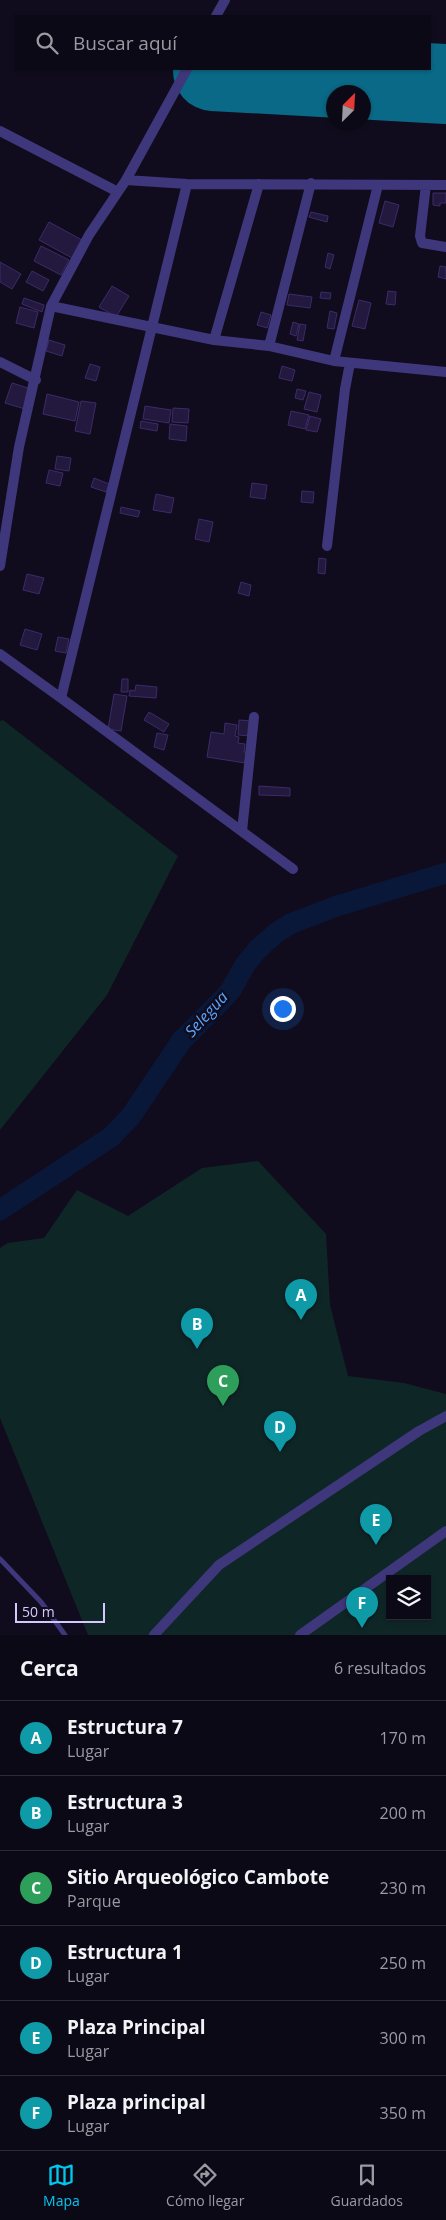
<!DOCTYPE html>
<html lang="es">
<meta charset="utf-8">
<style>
:root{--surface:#0c0916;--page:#15121f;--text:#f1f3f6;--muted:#9a9aa1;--line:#2c2a35;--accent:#03c6ef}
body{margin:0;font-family:"Open Sans",sans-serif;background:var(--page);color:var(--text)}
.controls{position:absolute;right:15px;bottom:15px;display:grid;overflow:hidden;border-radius:0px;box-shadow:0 1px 4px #0004}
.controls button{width:45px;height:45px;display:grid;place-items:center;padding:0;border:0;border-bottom:1px solid var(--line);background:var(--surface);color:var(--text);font:25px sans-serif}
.compass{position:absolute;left:326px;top:85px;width:45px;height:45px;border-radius:50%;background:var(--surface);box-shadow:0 1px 4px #0004;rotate:24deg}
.scale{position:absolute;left:15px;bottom:12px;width:90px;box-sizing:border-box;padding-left:5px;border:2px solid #d3c9fe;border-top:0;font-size:14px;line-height:18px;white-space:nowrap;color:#d3c9fe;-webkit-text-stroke:4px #100c1d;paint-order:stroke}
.you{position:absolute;left:282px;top:1008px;width:18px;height:18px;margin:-12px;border:4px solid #fff;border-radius:50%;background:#1a73e8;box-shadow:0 0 0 8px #1a73e833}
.badge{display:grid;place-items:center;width:32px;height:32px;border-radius:50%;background:var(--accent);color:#fff;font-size:16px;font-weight:700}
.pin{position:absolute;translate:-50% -41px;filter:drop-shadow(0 1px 2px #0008)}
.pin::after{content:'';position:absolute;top:26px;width:18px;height:15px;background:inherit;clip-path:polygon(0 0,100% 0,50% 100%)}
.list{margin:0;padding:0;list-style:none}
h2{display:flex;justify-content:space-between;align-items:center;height:65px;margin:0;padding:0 20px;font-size:21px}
h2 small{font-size:16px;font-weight:400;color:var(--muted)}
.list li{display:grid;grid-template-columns:32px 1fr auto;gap:15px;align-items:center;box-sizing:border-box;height:75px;padding:0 20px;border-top:1px solid var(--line)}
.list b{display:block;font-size:19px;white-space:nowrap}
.list p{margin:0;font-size:16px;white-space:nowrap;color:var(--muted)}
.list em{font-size:16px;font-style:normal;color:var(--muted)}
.icon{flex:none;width:28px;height:28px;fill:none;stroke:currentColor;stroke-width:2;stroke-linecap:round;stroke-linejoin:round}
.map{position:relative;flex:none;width:446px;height:1635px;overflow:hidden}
.search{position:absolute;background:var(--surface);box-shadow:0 1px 4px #0004;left:15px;right:15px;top:15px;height:55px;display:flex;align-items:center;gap:12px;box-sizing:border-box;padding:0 18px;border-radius:0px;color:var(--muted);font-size:19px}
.sheet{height:515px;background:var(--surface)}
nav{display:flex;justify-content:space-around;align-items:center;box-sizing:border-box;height:70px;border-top:1px solid var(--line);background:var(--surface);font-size:14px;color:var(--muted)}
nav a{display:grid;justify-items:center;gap:2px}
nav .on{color:var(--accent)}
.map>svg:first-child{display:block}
</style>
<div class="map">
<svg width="446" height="1635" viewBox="0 0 446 1635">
<rect width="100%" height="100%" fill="#100c1d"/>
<path fill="#0f2627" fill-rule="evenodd" d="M 3,720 L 178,856 L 107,995 L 0,1130 L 0,721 Z
M 258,1161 L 326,1234 L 330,1305 L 348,1376 L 404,1383 L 446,1394 L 446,1635 L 88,1635 L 0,1418 L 0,1248 L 8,1243 L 44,1238 L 77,1190 L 128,1216 L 202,1168 ZM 390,1579 L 427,1579 L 427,1616 L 390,1616 Z"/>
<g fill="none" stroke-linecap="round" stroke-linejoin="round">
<path stroke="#091739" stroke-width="21" d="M 0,1210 L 111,1137 L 131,1116 L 182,1040 L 221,1001 L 231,990 L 245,965 L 258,949 L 276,933 L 290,924 L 337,906 L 446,873"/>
<path stroke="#0a6986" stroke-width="80" d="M 213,71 L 446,84"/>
</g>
<path fill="#23183e" stroke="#3c2b69" d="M 433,193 L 446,193 L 446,203 L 440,203 L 440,206 L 433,205 Z
M 385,201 L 399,205 L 393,227 L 379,223 Z
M 311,212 L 328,216 L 327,222 L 309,217 Z
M 49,222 L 82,240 L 72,258 L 39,240 Z
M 41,246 L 69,260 L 61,275 L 34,261 Z
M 328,253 L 334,255 L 330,269 L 325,267 Z
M 0,262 L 21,274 L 12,289 L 0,282 Z
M 440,266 L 446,267 L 446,279 L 438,277 Z
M 32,271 L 49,280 L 43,291 L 26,282 Z
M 112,286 L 129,296 L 116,317 L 99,307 Z
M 388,291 L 396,292 L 395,305 L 386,304 Z
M 321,292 L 331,293 L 330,299 L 320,298 Z
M 289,294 L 312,297 L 310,308 L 287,305 Z
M 24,298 L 44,305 L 42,312 L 22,304 Z
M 359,300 L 371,303 L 365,329 L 352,326 Z
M 20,307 L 38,312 L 34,328 L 16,323 Z
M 330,311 L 337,313 L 334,329 L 327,328 Z
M 261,312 L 271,315 L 267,328 L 257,325 Z
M 293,322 L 299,324 L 296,336 L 290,334 Z
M 300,324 L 306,325 L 303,341 L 297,340 Z
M 49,340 L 65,345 L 62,356 L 46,351 Z
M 90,364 L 100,367 L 96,381 L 85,378 Z
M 282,366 L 295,370 L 292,381 L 279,378 Z
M 12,383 L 31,389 L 25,409 L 5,403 Z
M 297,389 L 306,391 L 303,400 L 295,398 Z
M 309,392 L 321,395 L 317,412 L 304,409 Z
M 47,394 L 79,402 L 75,421 L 43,414 Z
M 81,401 L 96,403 L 90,434 L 75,431 Z
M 145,406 L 171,410 L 169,423 L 143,419 Z
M 173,408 L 189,409 L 188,423 L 172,422 Z
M 291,411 L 309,415 L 305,429 L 288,425 Z
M 310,416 L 321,419 L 317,432 L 306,430 Z
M 141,421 L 158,424 L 157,431 L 140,428 Z
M 170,424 L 187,426 L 186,441 L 169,439 Z
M 57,456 L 71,458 L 69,471 L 55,469 Z
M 49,470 L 63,473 L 60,486 L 46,483 Z
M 94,478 L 109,484 L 106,492 L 91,487 Z
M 252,483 L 267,485 L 265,499 L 250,497 Z
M 302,491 L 314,492 L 313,503 L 301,502 Z
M 156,494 L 174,498 L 171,513 L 153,510 Z
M 121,507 L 140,511 L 138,517 L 120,513 Z
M 199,519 L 213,522 L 209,542 L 195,539 Z
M 319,558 L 326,559 L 325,574 L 318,573 Z
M 27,574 L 44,578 L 39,594 L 23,590 Z
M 241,582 L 251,585 L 249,596 L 238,593 Z
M 25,629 L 42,634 L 37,650 L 20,645 Z
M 58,637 L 69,639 L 66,653 L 55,651 Z
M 122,679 L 128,679 L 128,692 L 121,692 Z
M 136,685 L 157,687 L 156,698 L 129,696 L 130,690 L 135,691 Z
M 114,694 L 127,696 L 121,731 L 108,729 Z
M 149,712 L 169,724 L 164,732 L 144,720 Z
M 239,720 L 252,721 L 251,736 L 238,735 Z
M 225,723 L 237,725 L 235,736 L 239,737 L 238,743 L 245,744 L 244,752 L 247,752 L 245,763 L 207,757 L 211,732 L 224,734 Z
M 157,733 L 168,735 L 164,750 L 154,747 Z
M 259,786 L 290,788 L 290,796 L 259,795 Z"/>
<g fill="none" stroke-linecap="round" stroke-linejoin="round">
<path stroke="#3f377c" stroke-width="5" d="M 0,1559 L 41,1602 L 65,1635"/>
<path stroke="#3f377c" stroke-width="10" d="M 216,16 L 225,0
M 0,131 L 118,192
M 126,180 L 187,184 L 446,185
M 187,184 L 61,698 L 293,869
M 426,185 L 420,236 L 422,243 L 446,247
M 51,306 L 214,340 L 269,346 L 334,361 L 446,372
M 214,340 L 259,184
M 269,346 L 311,183
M 334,361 L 378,185
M 0,362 L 36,380
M 327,546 L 345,389 L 350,363
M 0,566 L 19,447 L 51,306 L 89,235 L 126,180 L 187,69
M 0,654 L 61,698
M 242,831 L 254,717
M 154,1635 L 219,1565 L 419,1431 L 446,1416
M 300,1635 L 446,1531"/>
</g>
<g text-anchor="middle" stroke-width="5" stroke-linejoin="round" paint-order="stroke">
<g font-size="16" font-style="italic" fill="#58a4fd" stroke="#100c1d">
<text transform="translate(206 1014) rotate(-48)" y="6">Selegua</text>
</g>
</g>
</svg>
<div class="controls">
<button><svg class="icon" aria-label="layers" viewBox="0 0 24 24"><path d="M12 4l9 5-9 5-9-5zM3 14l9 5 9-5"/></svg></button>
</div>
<svg class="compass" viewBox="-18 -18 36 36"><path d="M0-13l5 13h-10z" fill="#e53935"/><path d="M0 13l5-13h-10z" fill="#9a9aa1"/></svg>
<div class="scale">50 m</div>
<div class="you"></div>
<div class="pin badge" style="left:301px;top:1320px;background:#0f9aa8">A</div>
<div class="pin badge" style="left:197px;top:1349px;background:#0f9aa8">B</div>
<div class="pin badge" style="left:223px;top:1406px;background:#2e9e5b">C</div>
<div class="pin badge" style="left:280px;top:1452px;background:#0f9aa8">D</div>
<div class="pin badge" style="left:376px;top:1545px;background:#0f9aa8">E</div>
<div class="pin badge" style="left:362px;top:1628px;background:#0f9aa8">F</div>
<div class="search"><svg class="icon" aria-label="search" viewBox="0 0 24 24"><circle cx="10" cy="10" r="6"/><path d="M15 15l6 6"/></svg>Buscar aquí</div>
</div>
<section class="sheet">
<h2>Cerca<small>6 resultados</small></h2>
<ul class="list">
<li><span class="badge" style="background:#0f9aa8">A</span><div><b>Estructura 7</b><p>Lugar</p></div><em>170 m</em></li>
<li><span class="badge" style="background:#0f9aa8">B</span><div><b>Estructura 3</b><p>Lugar</p></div><em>200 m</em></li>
<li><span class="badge" style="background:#2e9e5b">C</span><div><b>Sitio Arqueológico Cambote</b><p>Parque</p></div><em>230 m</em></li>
<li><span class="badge" style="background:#0f9aa8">D</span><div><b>Estructura 1</b><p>Lugar</p></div><em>250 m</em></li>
<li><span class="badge" style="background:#0f9aa8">E</span><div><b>Plaza Principal</b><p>Lugar</p></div><em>300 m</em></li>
<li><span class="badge" style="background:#0f9aa8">F</span><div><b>Plaza principal</b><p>Lugar</p></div><em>350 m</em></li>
</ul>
</section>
<nav>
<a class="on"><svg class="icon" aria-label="map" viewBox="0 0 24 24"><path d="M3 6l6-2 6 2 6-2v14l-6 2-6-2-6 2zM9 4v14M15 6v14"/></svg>Mapa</a>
<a><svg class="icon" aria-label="directions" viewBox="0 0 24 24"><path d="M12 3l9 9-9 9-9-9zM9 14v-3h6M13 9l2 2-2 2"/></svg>Cómo llegar</a>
<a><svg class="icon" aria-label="saved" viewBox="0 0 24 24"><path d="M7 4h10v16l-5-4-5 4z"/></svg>Guardados</a>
</nav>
